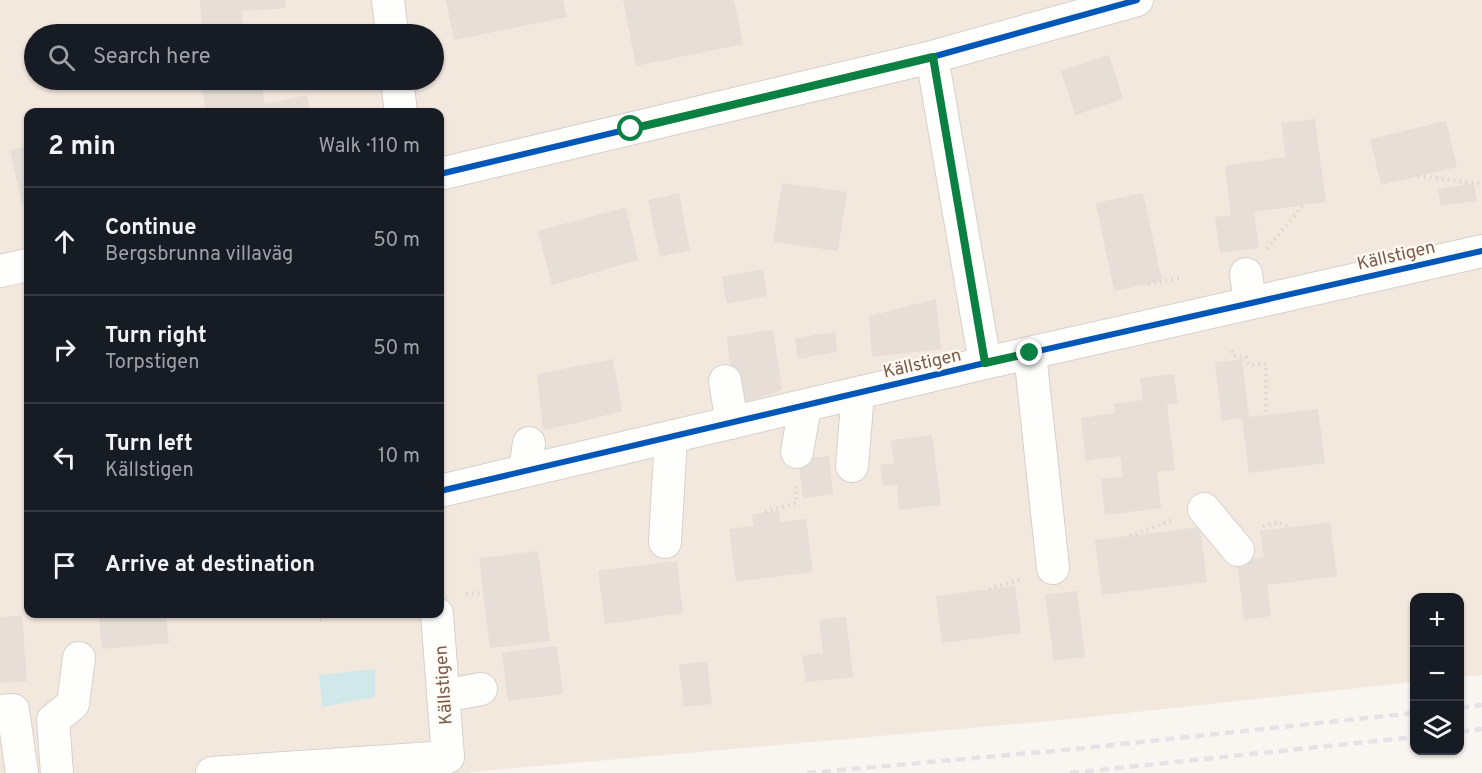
<!DOCTYPE html>
<meta charset="utf-8">
<style>
:root{--surface:#171b24;--page:#20242c;--text:#f1f3f6;--muted:#9ea1a6;--line:#363941}
body{margin:0;font-family:Overpass,sans-serif;background:var(--page);color:var(--text)}
.controls{position:absolute;right:18px;bottom:18px;display:grid;overflow:hidden;border-radius:12px;box-shadow:0 2px 4px #0004}
.controls button{width:54px;height:54px;display:grid;place-items:center;padding:0;border:0;border-bottom:2px solid var(--line);background:var(--surface);color:var(--text);font:30px sans-serif}
.stop{position:absolute;width:18px;height:18px;margin:-14px;border:4px solid #0b8043;border-radius:50%;background:#fff}
.stop.end{background:#0b8043;border-color:#fff;box-shadow:0 2px 6px #0008}
.list{margin:0;padding:0;list-style:none}
h2{display:flex;justify-content:space-between;align-items:center;height:78px;margin:0;padding:0 24px;font-size:26px}
h2 small{font-size:20px;font-weight:400;color:var(--muted)}
.list li{display:grid;grid-template-columns:39px 1fr auto;gap:18px;align-items:center;box-sizing:border-box;height:108px;padding:0 24px;border-top:2px solid var(--line)}
.list b{display:block;font-size:22px;white-space:nowrap}
.list p{margin:0;font-size:20px;white-space:nowrap;color:var(--muted)}
.list em{font-size:20px;font-style:normal;color:var(--muted)}
.icon{flex:none;width:33px;height:33px;fill:none;stroke:currentColor;stroke-width:2;stroke-linecap:round;stroke-linejoin:round}
.map{position:relative;flex:none;width:1482px;height:773px;overflow:hidden}
.search{position:absolute;background:var(--surface);box-shadow:0 2px 4px #0004;left:24px;top:24px;width:420px;height:66px;display:flex;align-items:center;gap:15px;box-sizing:border-box;padding:0 21px;border-radius:33px;color:var(--muted);font-size:22px}
.panel{position:absolute;background:var(--surface);box-shadow:0 2px 4px #0004;left:24px;top:108px;width:420px;height:510px;border-radius:12px}
.map>svg:first-child{display:block}
</style>
<div class="map">
<svg width="1482" height="773" viewBox="0 0 1482 773">
<rect width="100%" height="100%" fill="#f9f5f0"/>
<path fill="#f2e8de" fill-rule="evenodd" d="M 0,0 L 1482,0 L 1482,675 L 1460,677 L 1460,598 L 1414,598 L 1414,682 L 1062,720 L 471,772 L 471,773 L 0,773 ZM 34,34 L 434,34 L 434,80 L 34,80 ZM 28,112 L 440,112 L 440,614 L 28,614 Z"/>
<path fill="#d0e8ea" d="M 375,669 L 375,697 L 322,707 L 319,675 Z"/>
<path fill="#e6ded7" d="M 200,0 L 285,0 L 286,8 L 242,11 L 244,34 L 203,34 Z
M 446,0 L 563,0 L 567,17 L 454,40 Z
M 623,0 L 734,0 L 743,44 L 636,66 Z
M 1109,55 L 1123,99 L 1075,115 L 1061,71 Z
M 256,80 L 260,80 L 265,104 L 307,95 L 310,112 L 206,112 L 202,91 Z
M 1315,119 L 1326,202 L 1254,212 L 1259,248 L 1220,253 L 1215,217 L 1231,215 L 1225,166 L 1286,157 L 1281,123 Z
M 1446,121 L 1457,167 L 1381,185 L 1370,139 Z
M 28,146 L 28,203 L 22,204 L 10,150 Z
M 782,183 L 847,192 L 838,251 L 773,242 Z
M 1474,183 L 1477,201 L 1441,206 L 1438,189 Z
M 679,193 L 690,250 L 660,257 L 648,200 Z
M 1143,193 L 1162,281 L 1114,291 L 1096,203 Z
M 626,207 L 638,260 L 552,285 L 538,231 Z
M 763,269 L 767,296 L 727,304 L 722,277 Z
M 936,299 L 941,349 L 872,357 L 869,316 Z
M 773,330 L 782,390 L 734,406 L 727,337 Z
M 835,332 L 837,352 L 798,359 L 795,338 Z
M 613,359 L 622,411 L 581,422 L 543,430 L 537,374 Z
M 1242,359 L 1249,417 L 1318,409 L 1325,463 L 1249,473 L 1242,418 L 1222,421 L 1215,363 Z
M 1174,374 L 1178,403 L 1167,404 L 1175,470 L 1157,472 L 1161,508 L 1105,515 L 1101,479 L 1123,477 L 1120,456 L 1086,461 L 1081,418 L 1115,413 L 1114,404 L 1143,400 L 1140,378 Z
M 932,435 L 941,505 L 899,510 L 897,484 L 883,486 L 880,465 L 894,463 L 891,440 Z
M 829,456 L 833,494 L 803,498 L 798,459 Z
M 779,511 L 780,522 L 806,519 L 813,572 L 736,582 L 729,529 L 754,526 L 752,514 Z
M 1330,522 L 1337,576 L 1267,585 L 1271,616 L 1244,620 L 1237,561 L 1264,557 L 1260,531 Z
M 1200,527 L 1207,582 L 1102,595 L 1095,540 Z
M 538,551 L 550,641 L 490,648 L 479,558 Z
M 677,561 L 683,613 L 605,624 L 598,571 Z
M 1015,586 L 1021,633 L 942,643 L 936,596 Z
M 1077,591 L 1085,657 L 1054,661 L 1045,595 Z
M 99,614 L 166,614 L 169,643 L 102,649 Z
M 22,615 L 27,681 L 0,683 L 0,617 Z
M 846,617 L 853,677 L 806,682 L 802,656 L 823,653 L 819,620 Z
M 557,646 L 563,694 L 508,701 L 502,653 Z
M 707,661 L 712,704 L 684,707 L 679,665 Z"/>
<g fill="none" stroke-linecap="round" stroke-linejoin="round">
<g stroke="#d7d1cb" stroke-width="34">
<path id="minor" d="M 388,0 L 392,34
M 932,57 L 985,363
M 397,80 L 401,112
M 440,174 L 932,57 L 1137,0
M 0,271 L 28,265
M 1246,274 L 1250,303
M 1030,353 L 1053,568
M 725,381 L 732,423
M 797,452 L 805,406
M 852,466 L 858,393
M 525,470 L 529,443
M 440,491 L 985,363 L 1482,251
M 1204,509 L 1238,550
M 665,542 L 671,437
M 443,696 L 481,689
M 0,711 L 13,710 L 22,773
M 57,773 L 53,720 L 73,704 L 79,658
M 212,773 L 448,757 L 437,614"/>
</g>
<path stroke="#dcd5d0" stroke-width="4" stroke-dasharray="1.5 4.5" stroke-linecap="butt" d="M 1418,176 L 1482,184
M 1267,249 L 1303,205
M 1148,284 L 1180,278
M 1232,351 L 1233,356 L 1246,357 L 1249,365 L 1266,364 L 1266,415
M 765,512 L 796,503 L 796,486
M 1263,526 L 1279,522 L 1289,527
M 1130,536 L 1172,520
M 989,589 L 1021,579
M 466,594 L 484,593
M 320,620 L 333,614"/>
<use href="#minor" stroke="#fefefd" stroke-width="32"/>
<path stroke="#e6e3e7" stroke-width="4.5" stroke-dasharray="9 6" stroke-linecap="butt" d="M 1460,708 L 1482,705
M 1460,732 L 1482,729
M 807,773 L 1065,750 L 1414,713
M 1070,773 L 1414,737"/>
<g stroke="#fffaf3" stroke-width="10">
<path id="cycleway" d="M 440,174 L 932,57 L 1137,0
M 440,491 L 985,363 L 1482,251"/>
</g>
<use href="#cycleway" stroke="#0057b8" stroke-width="6"/>
</g>
<g fill="none" stroke-linecap="round" stroke-linejoin="round">
<path stroke="#0b8043" stroke-width="8" d="M 631,129 L 933,57 L 985,363 L 1030,353"/>
</g>
<g text-anchor="middle" stroke-width="4.5" stroke-linejoin="round" paint-order="stroke">
<g font-size="18" fill="#7a5c4d" stroke="#fffaf3">
<text transform="translate(1396 255) rotate(-13)" y="6">Källstigen</text>
<text transform="translate(922 363) rotate(-13)" y="6">Källstigen</text>
<text transform="translate(443 685) rotate(-94)" y="6">Källstigen</text>
</g>
</g>
</svg>
<div class="controls">
<button>+</button>
<button>−</button>
<button><svg class="icon" aria-label="layers" viewBox="0 0 24 24"><path d="M12 4l9 5-9 5-9-5zM3 14l9 5 9-5"/></svg></button>
</div>
<div class="stop" style="left:631px;top:129px"></div>
<div class="stop end" style="left:1030px;top:353px"></div>
<div class="search"><svg class="icon" aria-label="search" viewBox="0 0 24 24"><circle cx="10" cy="10" r="6"/><path d="M15 15l6 6"/></svg>Search here</div>
<section class="panel">
<h2>2 min<small>Walk · 110 m</small></h2>
<ul class="list">
<li><svg class="icon" aria-label="ahead" viewBox="0 0 24 24"><path d="M12 20V5M6 11l6-6 6 6"/></svg><div><b>Continue</b><p>Bergsbrunna villaväg</p></div><em>50 m</em></li>
<li><svg class="icon" aria-label="right" viewBox="0 0 24 24"><path d="M7 20v-9h11M14 6l5 5-5 5"/></svg><div><b>Turn right</b><p>Torpstigen</p></div><em>50 m</em></li>
<li><svg class="icon" aria-label="left" viewBox="0 0 24 24"><path d="M17 20v-9H6M10 6l-5 5 5 5"/></svg><div><b>Turn left</b><p>Källstigen</p></div><em>10 m</em></li>
<li><svg class="icon" aria-label="arrive" viewBox="0 0 24 24"><path d="M6 21V4h12l-3 4 3 4H6"/></svg><div><b>Arrive at destination</b></div></li>
</ul>
</section>
</div>
